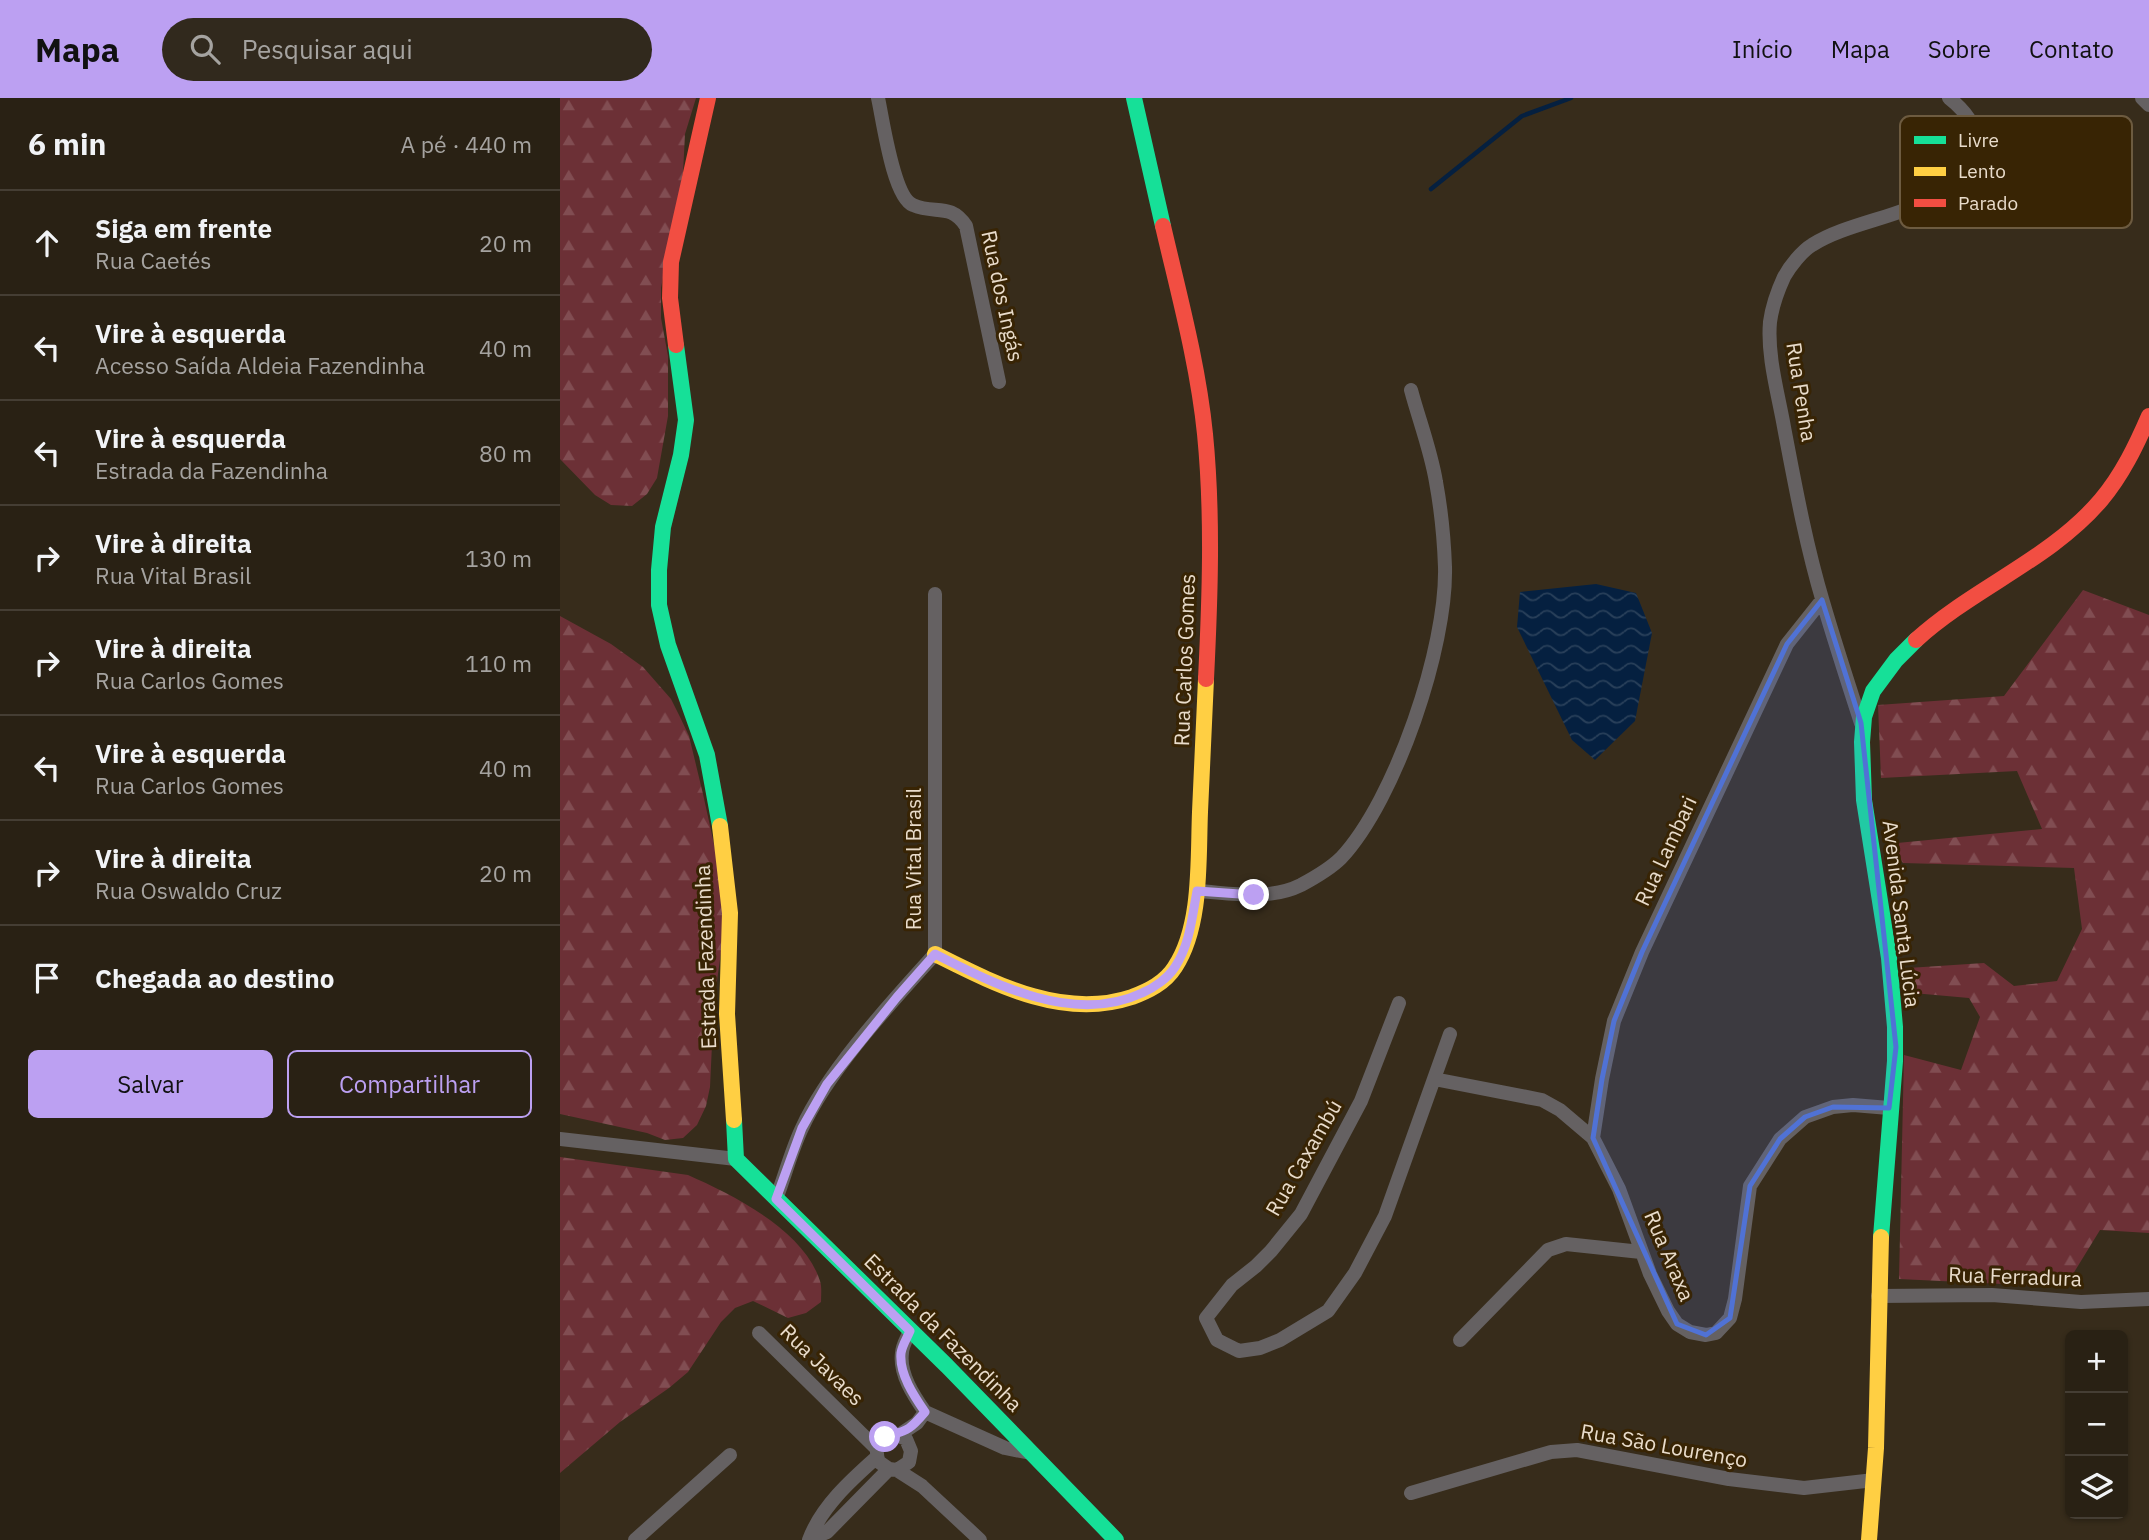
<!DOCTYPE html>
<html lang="pt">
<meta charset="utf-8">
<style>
:root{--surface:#292114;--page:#31291d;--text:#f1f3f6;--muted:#a5a3a0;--line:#453e34;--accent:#bca0f2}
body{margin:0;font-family:"IBM Plex Sans",sans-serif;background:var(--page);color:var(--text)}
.controls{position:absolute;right:21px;bottom:21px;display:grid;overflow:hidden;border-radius:10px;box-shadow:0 2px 5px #0004}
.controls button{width:63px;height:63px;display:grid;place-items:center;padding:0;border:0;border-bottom:2px solid var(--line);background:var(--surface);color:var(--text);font:35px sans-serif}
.stop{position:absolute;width:21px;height:21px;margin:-16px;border:5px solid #bca0f2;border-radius:50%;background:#fff}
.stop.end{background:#bca0f2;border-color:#fff;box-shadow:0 2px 7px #0008}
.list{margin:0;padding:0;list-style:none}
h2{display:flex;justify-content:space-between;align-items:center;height:91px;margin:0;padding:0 28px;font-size:30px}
h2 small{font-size:23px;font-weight:400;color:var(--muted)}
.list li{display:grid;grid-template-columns:46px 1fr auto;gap:21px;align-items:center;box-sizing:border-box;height:105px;padding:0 28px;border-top:2px solid var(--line)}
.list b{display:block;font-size:26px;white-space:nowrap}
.list p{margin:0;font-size:23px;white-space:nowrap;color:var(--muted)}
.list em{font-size:23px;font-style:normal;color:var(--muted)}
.actions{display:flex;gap:14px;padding:21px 28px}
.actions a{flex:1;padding:16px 0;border:2px solid var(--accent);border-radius:10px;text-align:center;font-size:24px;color:var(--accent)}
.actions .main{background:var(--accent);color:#111}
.icon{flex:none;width:38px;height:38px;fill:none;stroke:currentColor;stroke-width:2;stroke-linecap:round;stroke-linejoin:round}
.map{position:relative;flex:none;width:1589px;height:1442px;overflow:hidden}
header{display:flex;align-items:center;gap:42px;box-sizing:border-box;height:98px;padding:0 35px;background:var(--accent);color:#111}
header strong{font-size:33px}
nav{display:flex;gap:38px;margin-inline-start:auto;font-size:24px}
.search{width:490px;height:63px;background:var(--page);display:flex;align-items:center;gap:18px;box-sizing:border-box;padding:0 24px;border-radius:38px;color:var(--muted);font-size:26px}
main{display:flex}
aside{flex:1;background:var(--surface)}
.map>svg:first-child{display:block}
</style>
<header>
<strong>Mapa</strong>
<div class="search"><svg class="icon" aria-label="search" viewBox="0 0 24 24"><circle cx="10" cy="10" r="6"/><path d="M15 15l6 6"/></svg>Pesquisar aqui</div>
<nav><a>Início</a><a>Mapa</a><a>Sobre</a><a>Contato</a></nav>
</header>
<main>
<aside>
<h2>6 min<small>A pé · 440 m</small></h2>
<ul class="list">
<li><svg class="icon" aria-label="ahead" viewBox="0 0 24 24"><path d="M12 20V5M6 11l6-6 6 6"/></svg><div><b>Siga em frente</b><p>Rua Caetés</p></div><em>20 m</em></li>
<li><svg class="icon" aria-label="left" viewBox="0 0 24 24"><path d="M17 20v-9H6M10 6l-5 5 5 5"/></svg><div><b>Vire à esquerda</b><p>Acesso Saída Aldeia Fazendinha</p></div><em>40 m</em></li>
<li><svg class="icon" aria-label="left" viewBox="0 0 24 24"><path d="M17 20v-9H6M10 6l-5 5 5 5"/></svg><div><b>Vire à esquerda</b><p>Estrada da Fazendinha</p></div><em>80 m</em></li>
<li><svg class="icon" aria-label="right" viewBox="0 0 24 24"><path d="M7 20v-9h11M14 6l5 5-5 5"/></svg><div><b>Vire à direita</b><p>Rua Vital Brasil</p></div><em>130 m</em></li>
<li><svg class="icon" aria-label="right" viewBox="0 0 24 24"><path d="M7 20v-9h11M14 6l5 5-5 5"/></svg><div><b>Vire à direita</b><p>Rua Carlos Gomes</p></div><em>110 m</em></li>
<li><svg class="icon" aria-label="left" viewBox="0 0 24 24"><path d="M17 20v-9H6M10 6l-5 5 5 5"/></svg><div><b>Vire à esquerda</b><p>Rua Carlos Gomes</p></div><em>40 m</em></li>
<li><svg class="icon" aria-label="right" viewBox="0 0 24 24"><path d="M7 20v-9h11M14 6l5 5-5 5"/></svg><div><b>Vire à direita</b><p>Rua Oswaldo Cruz</p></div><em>20 m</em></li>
<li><svg class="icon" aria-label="arrive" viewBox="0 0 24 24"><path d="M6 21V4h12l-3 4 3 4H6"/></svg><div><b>Chegada ao destino</b></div></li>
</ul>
<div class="actions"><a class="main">Salvar</a><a>Compartilhar</a></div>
</aside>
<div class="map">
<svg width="1589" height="1442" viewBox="0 0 1589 1442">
<defs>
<pattern id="forest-firs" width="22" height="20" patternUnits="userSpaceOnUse" patternTransform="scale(1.75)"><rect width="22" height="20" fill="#6c3036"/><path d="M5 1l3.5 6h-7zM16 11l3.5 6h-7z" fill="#814d52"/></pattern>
<pattern id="water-waves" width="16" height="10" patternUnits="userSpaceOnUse" patternTransform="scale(1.75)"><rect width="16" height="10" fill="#052040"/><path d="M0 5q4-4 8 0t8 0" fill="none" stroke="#29405a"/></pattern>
</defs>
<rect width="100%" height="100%" fill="#372c1b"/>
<path fill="url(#forest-firs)" d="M 0,0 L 136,0 L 125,36 L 123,75 L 101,190 L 101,220 L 108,258 L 108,318 L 97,380 L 87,396 L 72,408 L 51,407 L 35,397 L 0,361 Z
M 1523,492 L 1589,517 L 1589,1135 L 1540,1132 L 1505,1189 L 1339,1181 L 1344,957 L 1401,972 L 1420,919 L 1409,900 L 1353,895 L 1348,870 L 1424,865 L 1454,888 L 1497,883 L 1522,831 L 1514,770 L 1343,765 L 1327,746 L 1482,731 L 1457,673 L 1321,680 L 1318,607 L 1444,598 Z
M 0,518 L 51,546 L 83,569 L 111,601 L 120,619 L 129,638 L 143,696 L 159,769 L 165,826 L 154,904 L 150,989 L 146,1008 L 137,1027 L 123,1040 L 105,1042 L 87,1035 L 0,1016 Z
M 0,1059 L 128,1077 C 173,1097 244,1132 260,1183 C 262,1189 261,1197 261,1204 L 246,1215 L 228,1220 L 193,1203 L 175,1210 L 161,1224 L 128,1274 L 109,1290 L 60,1324 L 0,1375 Z"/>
<path fill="url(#water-waves)" d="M 1036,486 L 1076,495 L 1092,535 L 1075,623 L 1035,662 L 1012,642 L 957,529 L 960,494 Z"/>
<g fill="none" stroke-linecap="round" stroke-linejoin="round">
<path stroke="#052040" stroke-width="4.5" d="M 871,91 L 962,18 L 1011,0"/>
<path stroke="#656162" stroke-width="14" d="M 318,0 C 323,22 333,99 353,107 C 375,117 390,104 406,128 L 439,284
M 1582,0 L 1589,7
M 1301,625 C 1288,585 1275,545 1263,504 C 1246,447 1235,387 1224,329 C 1218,295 1207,258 1210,224 C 1212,209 1218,192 1224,179 C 1230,168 1242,153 1252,147 C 1300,116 1391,117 1414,58 C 1423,35 1407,14 1389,0
M 637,793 C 671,795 709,803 741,787 C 754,780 771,770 781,760 C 836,701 887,549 885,469 C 884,441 881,411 876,384 C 871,353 859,322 851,292
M 839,905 L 801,1003 L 741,1116 L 711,1153 L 696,1168 L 672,1187 L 646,1220 L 657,1242 L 679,1253 L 700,1250 L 720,1242 L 768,1213 L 795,1175 L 825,1118 L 890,936
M 874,981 L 982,1002 L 1000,1012 L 1033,1040 L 1059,1091 L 1090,1176 L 1108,1213 L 1117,1226 L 1130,1234 L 1146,1237 L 1156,1235 L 1170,1220 L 1175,1201 L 1190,1088 L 1220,1041 L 1245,1019 L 1273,1009 L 1293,1007 L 1329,1010
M 1033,1040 L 1042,981 L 1054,923 L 1082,854 L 1227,546 L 1262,502
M 0,1041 L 176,1061
M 216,1101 C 225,1078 231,1053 242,1030 C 269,971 331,905 375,856 L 375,496
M 1318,1198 L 1432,1197 L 1521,1204 L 1589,1201
M 350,1233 C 347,1240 342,1248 342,1255 C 339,1276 354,1298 365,1314
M 199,1235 L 317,1351
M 900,1242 L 988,1152 L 1006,1146 L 1081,1154
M 365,1314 L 445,1350 L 471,1355
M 339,1337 L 357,1325 L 365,1314
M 337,1372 L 349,1364 L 351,1353 L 346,1341 C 328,1331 311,1345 319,1364 L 329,1371 L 337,1372 L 362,1388 L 420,1442
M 851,1395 L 991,1354 L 1017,1352 L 1169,1381 L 1244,1390 L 1314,1382
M 75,1442 L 170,1357
M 249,1442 C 261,1409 291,1382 317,1359
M 249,1442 L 267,1434 L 329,1371"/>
<path stroke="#16e098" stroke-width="16" d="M 574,0 L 603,128
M 116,247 L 126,322 L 121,357 L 103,429 L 99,472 L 99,507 L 108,547 L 147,657 L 160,728
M 174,1022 L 176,1061 L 387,1268 L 556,1442
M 1321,1139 L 1335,963 L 1335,929 L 1329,860 L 1304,702 L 1302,644 L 1304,619 L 1313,593 L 1336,562 L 1356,542"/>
<path stroke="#ffcf43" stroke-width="16" d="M 160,728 L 170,815 L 167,916 L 174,1022
M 375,856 C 435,886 503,922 572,899 C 588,893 605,885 615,869 C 642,828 638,762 640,714 C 642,669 644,625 646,581
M 1309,1442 L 1316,1350 L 1321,1139"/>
<path stroke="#f24e42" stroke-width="16" d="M 603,128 C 619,197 638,266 645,336 C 653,417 650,500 646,581
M 116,247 L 110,200 L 111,164 L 148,0
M 1356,542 C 1413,490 1491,461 1541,402 C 1562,377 1576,348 1589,318"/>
</g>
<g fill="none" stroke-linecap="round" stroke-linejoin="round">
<path stroke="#bca0f2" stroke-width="9" d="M 325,1339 C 347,1332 348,1334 365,1314 C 354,1298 339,1276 341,1255 C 342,1248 347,1240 350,1233 L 216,1101 L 242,1030 L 267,986 L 337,899 L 375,856 C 436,887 514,927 582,895 C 594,890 608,880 615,869 C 630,846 632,819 637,793 L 694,797"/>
</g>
<path fill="#5072d5" fill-opacity="0.2" stroke="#5072d5" stroke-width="5" stroke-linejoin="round" d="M 1262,502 L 1301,625 L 1336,949 L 1329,1010 L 1273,1009 L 1245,1019 L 1220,1041 L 1190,1088 L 1170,1220 L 1146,1237 L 1117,1226 L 1033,1040 L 1042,981 L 1054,923 L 1082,854 L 1227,546 Z"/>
<g text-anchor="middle" stroke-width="6" stroke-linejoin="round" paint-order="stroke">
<g font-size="21" fill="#e9dccb" stroke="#382404">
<text transform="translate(442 198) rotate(78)" y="7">Rua dos Ingás</text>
<text transform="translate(1241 294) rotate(81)" y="7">Rua Penha</text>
<text transform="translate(625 562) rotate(-88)" y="7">Rua Carlos Gomes</text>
<text transform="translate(1106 753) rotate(-65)" y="7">Rua Lambari</text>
<text transform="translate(354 761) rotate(-90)" y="7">Rua Vital Brasil</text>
<text transform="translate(1341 816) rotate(83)" y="7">Avenida Santa Lúcia</text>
<text transform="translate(146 859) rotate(-92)" y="7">Estrada Fazendinha</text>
<text transform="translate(744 1060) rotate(-60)" y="7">Rua Caxambú</text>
<text transform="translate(1109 1158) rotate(67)" y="7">Rua Araxa</text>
<text transform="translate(1455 1179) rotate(2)" y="7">Rua Ferradura</text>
<text transform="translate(383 1235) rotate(45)" y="7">Estrada da Fazendinha</text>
<text transform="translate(262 1267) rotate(44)" y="7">Rua Javaes</text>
<text transform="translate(1104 1348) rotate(10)" y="7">Rua São Lourenço</text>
</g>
</g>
<rect x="1340" y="18" width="232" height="112" rx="10" fill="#382404" stroke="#6d5b40" stroke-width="2"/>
<rect x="1354" y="38" width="32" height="8" fill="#16e098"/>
<rect x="1354" y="69" width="32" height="9" fill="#ffcf43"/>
<rect x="1354" y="101" width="32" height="8" fill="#f24e42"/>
<g font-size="19" fill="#e9dccb">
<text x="1398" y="49">Livre</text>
<text x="1398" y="80">Lento</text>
<text x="1398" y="112">Parado</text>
</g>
</svg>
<div class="controls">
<button>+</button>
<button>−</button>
<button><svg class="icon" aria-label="layers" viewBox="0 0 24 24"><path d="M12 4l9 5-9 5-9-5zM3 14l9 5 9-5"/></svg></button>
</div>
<div class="stop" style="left:325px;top:1339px"></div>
<div class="stop end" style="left:694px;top:797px"></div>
</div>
</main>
